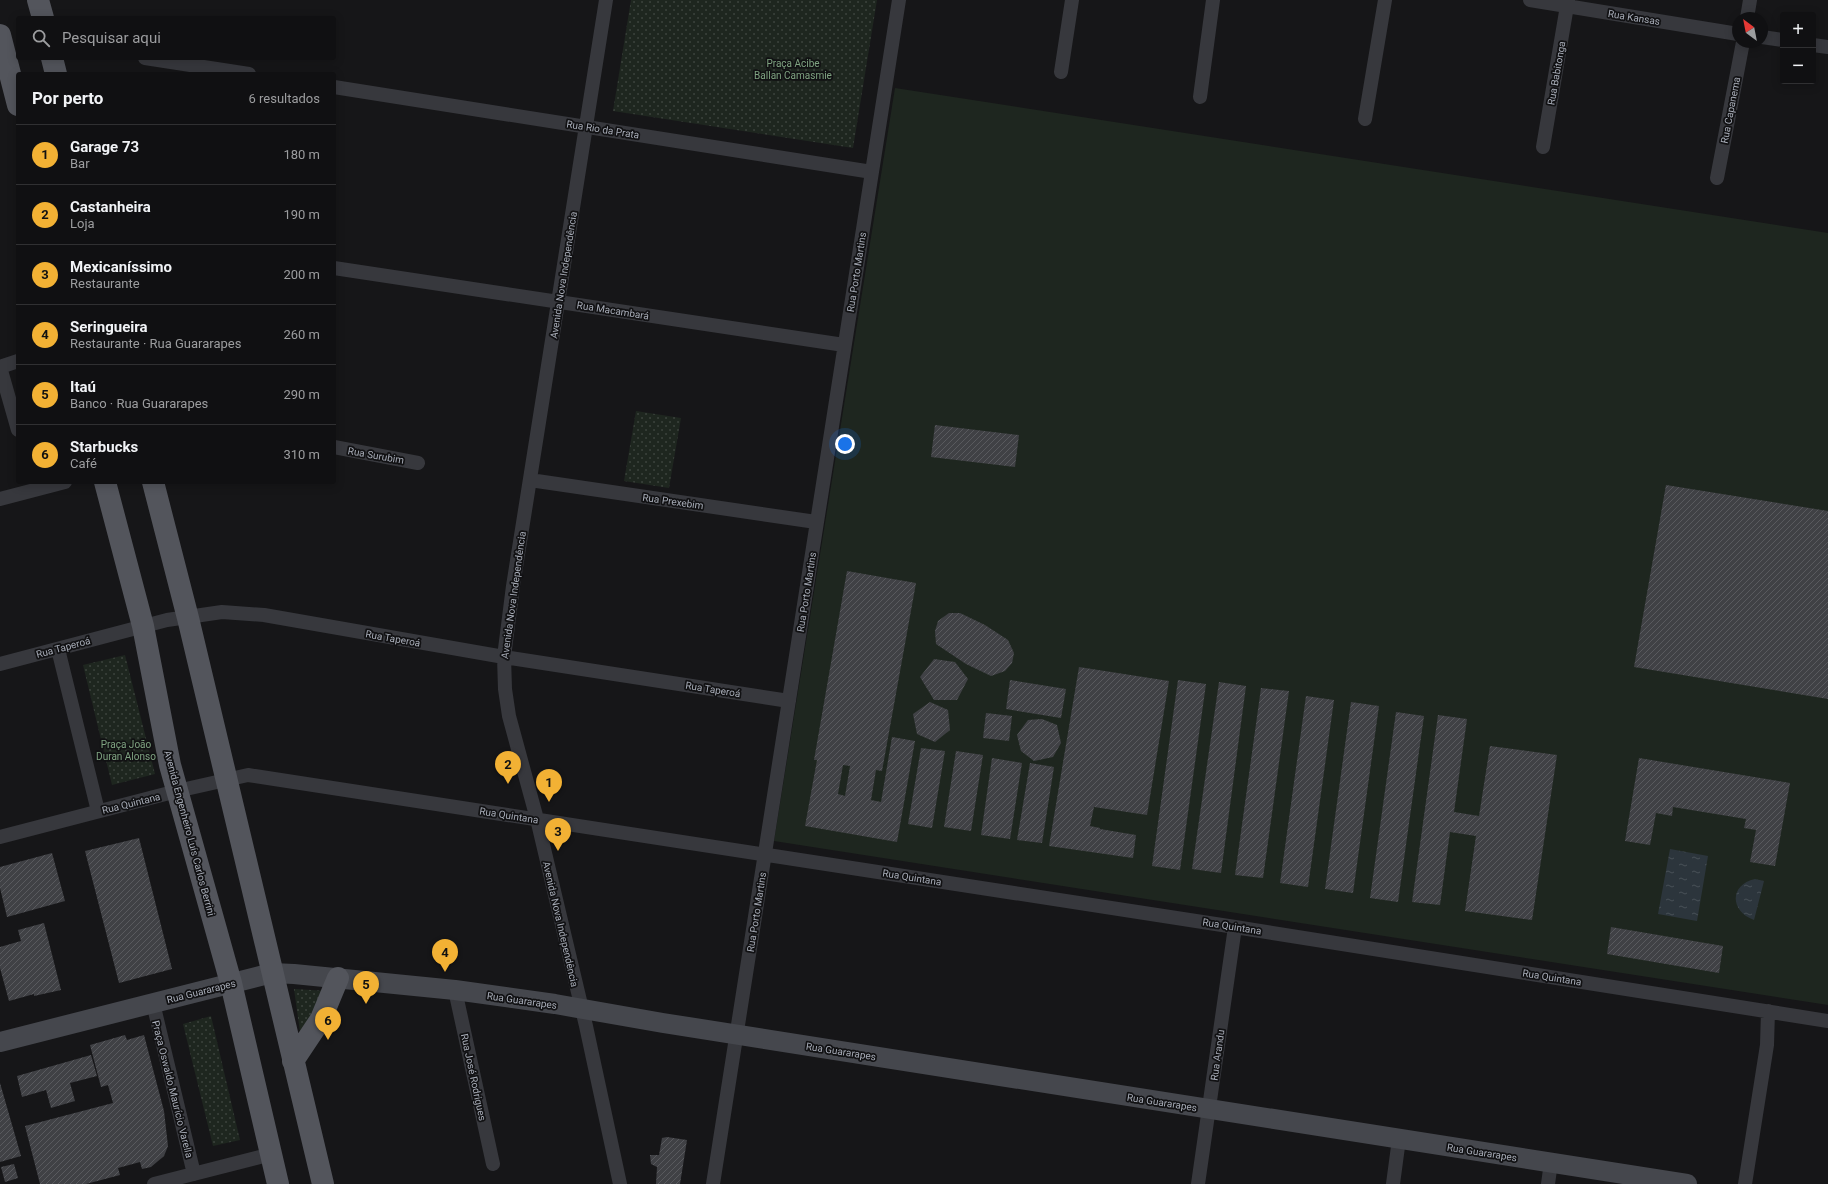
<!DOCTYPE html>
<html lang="pt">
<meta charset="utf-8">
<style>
:root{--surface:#101012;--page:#1e1e20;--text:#f1f3f6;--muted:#9c9d9f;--line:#303032;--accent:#f2b134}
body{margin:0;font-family:Roboto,sans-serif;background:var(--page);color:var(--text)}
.controls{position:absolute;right:12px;top:12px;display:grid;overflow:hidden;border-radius:4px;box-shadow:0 2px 10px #0003}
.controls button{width:36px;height:36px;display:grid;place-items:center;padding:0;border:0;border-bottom:1px solid var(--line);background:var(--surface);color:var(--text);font:20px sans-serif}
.compass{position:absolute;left:1732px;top:12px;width:36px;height:36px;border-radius:50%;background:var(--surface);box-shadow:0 2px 10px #0003;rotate:328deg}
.you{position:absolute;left:845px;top:444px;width:14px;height:14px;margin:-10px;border:3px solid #fff;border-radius:50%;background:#1a73e8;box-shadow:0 0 0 6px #1a73e833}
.badge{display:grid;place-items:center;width:26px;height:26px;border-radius:50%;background:var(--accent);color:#111;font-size:13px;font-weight:700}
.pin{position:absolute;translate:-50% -33px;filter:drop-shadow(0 1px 2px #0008)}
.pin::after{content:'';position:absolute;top:21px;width:14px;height:12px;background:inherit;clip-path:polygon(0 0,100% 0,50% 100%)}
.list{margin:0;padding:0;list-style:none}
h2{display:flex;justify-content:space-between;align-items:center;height:52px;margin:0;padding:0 16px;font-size:17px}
h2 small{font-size:13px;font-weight:400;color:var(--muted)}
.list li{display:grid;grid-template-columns:26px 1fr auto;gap:12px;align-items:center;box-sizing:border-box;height:60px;padding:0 16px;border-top:1px solid var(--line)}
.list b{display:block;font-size:15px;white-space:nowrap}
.list p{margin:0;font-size:13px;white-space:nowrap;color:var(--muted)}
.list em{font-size:13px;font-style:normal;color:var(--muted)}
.icon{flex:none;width:22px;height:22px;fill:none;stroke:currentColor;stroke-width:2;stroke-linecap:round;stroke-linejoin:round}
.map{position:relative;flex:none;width:1828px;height:1184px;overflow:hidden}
.search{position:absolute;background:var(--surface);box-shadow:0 2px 10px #0003;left:16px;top:16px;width:320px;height:44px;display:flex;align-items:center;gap:10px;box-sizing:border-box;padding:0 14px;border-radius:4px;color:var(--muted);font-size:15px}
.panel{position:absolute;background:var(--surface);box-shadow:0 2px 10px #0003;left:16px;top:72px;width:320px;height:412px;border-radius:4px}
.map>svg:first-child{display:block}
</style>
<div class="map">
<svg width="1828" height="1184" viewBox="0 0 1828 1184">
<defs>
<pattern id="grass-dots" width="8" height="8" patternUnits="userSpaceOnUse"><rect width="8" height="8" fill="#1e261f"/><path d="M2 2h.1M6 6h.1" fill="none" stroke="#3c433d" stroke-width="1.8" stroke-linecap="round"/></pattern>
<pattern id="water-ripples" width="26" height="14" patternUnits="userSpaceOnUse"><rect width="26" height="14" fill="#2c353c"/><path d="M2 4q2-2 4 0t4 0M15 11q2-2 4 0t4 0" fill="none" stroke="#485056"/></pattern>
<pattern id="building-hatch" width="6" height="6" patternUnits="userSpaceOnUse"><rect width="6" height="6" fill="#404145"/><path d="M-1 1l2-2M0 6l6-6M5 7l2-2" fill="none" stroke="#595a5e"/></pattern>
</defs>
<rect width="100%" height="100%" fill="#161618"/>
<path fill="url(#grass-dots)" d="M 631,0 L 877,0 L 853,148 L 613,111 Z
M 636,411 L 681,418 L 669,488 L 624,481 Z
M 125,655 L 155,774 L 112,785 L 83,665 Z
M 294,989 L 328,991 L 300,1032 Z
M 211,1016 L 240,1140 L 213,1146 L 183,1024 Z"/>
<path fill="#1e261f" d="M 895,88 L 1828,233 L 1828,1005 L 774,841 Z"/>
<path fill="url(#water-ripples)" d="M 1670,849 L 1708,856 L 1697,921 L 1658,914 Z
M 1755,879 L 1764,881 L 1754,920 C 1730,911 1729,885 1755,879 Z"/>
<path fill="url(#building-hatch)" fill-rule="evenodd" d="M 935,425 L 1019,435 L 1015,467 L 931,457 Z
M 1666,485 L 1828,511 L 1828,699 L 1634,667 Z
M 847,571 L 916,583 L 882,771 L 876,770 L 871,800 L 881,802 L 892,737 L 915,741 L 897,842 L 805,826 L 817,760 L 814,760 ZM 843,765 L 850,766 L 845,796 L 838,794 Z
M 949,613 L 960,613 L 985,625 L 1008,640 L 1014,653 L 1012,663 L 1005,671 L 991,676 L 966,664 L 936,644 L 935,631 L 938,621 Z
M 934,659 L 955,662 L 968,679 L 957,700 L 934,700 L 920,677 Z
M 1079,667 L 1169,681 L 1147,815 L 1094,807 L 1090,826 L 1100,828 L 1100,829 L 1136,835 L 1133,858 L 1049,846 Z
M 1010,680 L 1066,689 L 1061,718 L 1006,709 Z
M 1178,680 L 1206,684 L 1180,870 L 1152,866 Z
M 1219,682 L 1246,686 L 1221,873 L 1192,869 Z
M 1261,688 L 1289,691 L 1263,878 L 1235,875 Z
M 1306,696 L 1334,700 L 1308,887 L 1280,883 Z
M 930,702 L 948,710 L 950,730 L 935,742 L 917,734 L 913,714 Z
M 1351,702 L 1379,706 L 1353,893 L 1325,889 Z
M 1396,712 L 1424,716 L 1398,902 L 1370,898 Z
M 986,713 L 1012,716 L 1009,741 L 983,738 Z
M 1438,715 L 1467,719 L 1454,812 L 1479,816 L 1490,746 L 1557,755 L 1532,920 L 1465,911 L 1476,836 L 1450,832 L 1440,905 L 1412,902 Z
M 1042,719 L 1057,725 L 1061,743 L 1053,757 L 1034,761 L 1021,751 L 1017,735 L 1028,720 Z
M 921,748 L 945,751 L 932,828 L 908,824 Z
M 956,751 L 983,755 L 971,831 L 944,827 Z
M 992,758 L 1022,763 L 1010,839 L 981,835 Z
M 1639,758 L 1790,783 L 1775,866 L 1750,862 L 1756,830 L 1744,828 L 1746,819 L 1673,807 L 1672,816 L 1656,813 L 1650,845 L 1625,841 Z
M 1030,763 L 1054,767 L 1042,843 L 1017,840 Z
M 139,838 L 172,969 L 119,983 L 85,851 Z
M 52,853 L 65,901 L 7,917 L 0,888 L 0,867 Z
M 44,923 L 61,990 L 34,996 L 34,994 L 9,1001 L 0,968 L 0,947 L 21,941 L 18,930 Z
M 1611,927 L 1723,946 L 1719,973 L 1607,954 Z
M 125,1035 L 127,1040 L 144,1035 L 164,1111 L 168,1146 L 164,1156 L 151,1167 L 142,1169 L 140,1162 L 118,1168 L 120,1175 L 86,1184 L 40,1184 L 25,1126 L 113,1103 L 108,1085 L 101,1087 L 90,1045 Z
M 91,1055 L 97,1076 L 70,1083 L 75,1101 L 51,1108 L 46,1090 L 22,1097 L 17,1076 Z
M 0,1083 L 21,1156 L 0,1162 Z
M 667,1137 L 687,1140 L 680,1184 L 656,1184 L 657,1167 L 651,1164 L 650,1155 L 659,1155 L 662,1138 Z
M 14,1164 L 18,1178 L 5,1182 L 1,1167 Z"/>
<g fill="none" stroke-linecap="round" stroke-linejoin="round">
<path stroke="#37383d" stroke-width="14" d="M 606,0 L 513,586 L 504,657 L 505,689 L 509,716 L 537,819 L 586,1026 L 620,1184
M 1530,0 L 1738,34
M 1747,18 L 1750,0
M 1762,37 L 1783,40
M 1813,45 L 1828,47
M 145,58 L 249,74
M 1061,72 L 1072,0
M 334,87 L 872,172
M 1200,97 L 1213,0
M 1365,119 L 1385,0
M 1543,147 L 1568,0
M 1717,178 L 1743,42
M 334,268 L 844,345
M 0,367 L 18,430
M 0,367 L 18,361
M 334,447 L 418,463
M 530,480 L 816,522
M 0,499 L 65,482
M 58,649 L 98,811
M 0,664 L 167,620 L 222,612 L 264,615 L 504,657 L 789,701
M 0,837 L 177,791 L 248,775 L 1235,927 L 1828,1021
M 455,990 L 493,1164
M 153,1003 L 194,1174
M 154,1184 L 272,1154
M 713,1184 L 899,0
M 1198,1184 L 1235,927
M 1393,1184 L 1399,1139
M 1548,1184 L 1551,1162
M 1745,1184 L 1767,1045 L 1768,1011"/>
<path stroke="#45474d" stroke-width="20" d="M 0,1042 L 272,973 L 294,974 L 455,990 L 555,1004 L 663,1023 L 1687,1184"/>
<path stroke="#53555c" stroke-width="22" d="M 38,0 L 43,18
M 0,35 L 18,105
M 52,58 L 56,74
M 105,482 L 143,626 L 170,765 L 231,983 L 278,1184
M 153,482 L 188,618 L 323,1184
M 293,1061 L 321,1019 L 338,978"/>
</g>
<g text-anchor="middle" stroke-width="3.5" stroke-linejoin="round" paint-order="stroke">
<g font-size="10" fill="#a8adb8" stroke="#111113">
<text transform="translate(1634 17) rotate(9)" y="4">Rua Kansas</text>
<text transform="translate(1556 73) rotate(-80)" y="4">Rua Babitonga</text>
<text transform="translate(1730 110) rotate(-79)" y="4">Rua Capanema</text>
<text transform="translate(603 129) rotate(9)" y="4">Rua Rio da Prata</text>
<text transform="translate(856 272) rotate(-81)" y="4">Rua Porto Martins</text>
<text transform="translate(563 275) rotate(-81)" y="4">Avenida Nova Independência</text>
<text transform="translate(613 310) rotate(9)" y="4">Rua Macambará</text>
<text transform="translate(376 455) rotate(10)" y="4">Rua Surubim</text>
<text transform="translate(673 501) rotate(8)" y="4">Rua Prexebim</text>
<text transform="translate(806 592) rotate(-81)" y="4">Rua Porto Martins</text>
<text transform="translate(513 595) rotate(-82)" y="4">Avenida Nova Independência</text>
<text transform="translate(393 638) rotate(10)" y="4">Rua Taperoá</text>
<text transform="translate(63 647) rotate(-15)" y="4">Rua Taperoá</text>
<text transform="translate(713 689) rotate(9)" y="4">Rua Taperoá</text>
<text transform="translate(131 803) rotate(-14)" y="4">Rua Quintana</text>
<text transform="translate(509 815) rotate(9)" y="4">Rua Quintana</text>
<text transform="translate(190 833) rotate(75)" y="4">Avenida Engenheiro Luís Carlos Berrini</text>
<text transform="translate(912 877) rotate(9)" y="4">Rua Quintana</text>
<text transform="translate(756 912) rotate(-81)" y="4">Rua Porto Martins</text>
<text transform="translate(561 924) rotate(77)" y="4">Avenida Nova Independência</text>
<text transform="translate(1232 926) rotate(9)" y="4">Rua Quintana</text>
<text transform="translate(1552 977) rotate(9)" y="4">Rua Quintana</text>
<text transform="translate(201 991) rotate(-14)" y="4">Rua Guararapes</text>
<text transform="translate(522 1000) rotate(8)" y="4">Rua Guararapes</text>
<text transform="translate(841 1051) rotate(9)" y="4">Rua Guararapes</text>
<text transform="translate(1217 1055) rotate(-82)" y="4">Rua Arandu</text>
<text transform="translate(474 1077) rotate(78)" y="4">Rua José Rodrigues</text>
<text transform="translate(173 1089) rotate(76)" y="4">Praça Oswaldo Maurício Varella</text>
<text transform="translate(1162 1102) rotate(9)" y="4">Rua Guararapes</text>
<text transform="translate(1482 1152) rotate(9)" y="4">Rua Guararapes</text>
</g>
<g font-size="10" fill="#7fa381" stroke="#111113">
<text x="793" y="67">Praça Acibe<tspan x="793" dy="12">Ballan Camasmie</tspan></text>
<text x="126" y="748">Praça João<tspan x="126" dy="12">Duran Alonso</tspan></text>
</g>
</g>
</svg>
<div class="controls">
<button>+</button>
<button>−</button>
</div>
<svg class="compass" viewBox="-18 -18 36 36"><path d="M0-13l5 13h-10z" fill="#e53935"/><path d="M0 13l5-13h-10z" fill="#9c9d9f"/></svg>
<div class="you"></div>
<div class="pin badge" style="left:549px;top:802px">1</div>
<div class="pin badge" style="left:508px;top:784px">2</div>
<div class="pin badge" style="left:558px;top:851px">3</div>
<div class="pin badge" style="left:445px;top:972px">4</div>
<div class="pin badge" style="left:366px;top:1004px">5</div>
<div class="pin badge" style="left:328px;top:1040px">6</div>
<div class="search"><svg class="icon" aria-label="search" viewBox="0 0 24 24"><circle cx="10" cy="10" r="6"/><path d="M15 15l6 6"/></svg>Pesquisar aqui</div>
<section class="panel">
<h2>Por perto<small>6 resultados</small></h2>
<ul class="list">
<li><span class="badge">1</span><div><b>Garage 73</b><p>Bar</p></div><em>180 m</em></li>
<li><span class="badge">2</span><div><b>Castanheira</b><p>Loja</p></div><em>190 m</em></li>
<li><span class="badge">3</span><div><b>Mexicaníssimo</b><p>Restaurante</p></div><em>200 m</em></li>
<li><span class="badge">4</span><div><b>Seringueira</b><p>Restaurante · Rua Guararapes</p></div><em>260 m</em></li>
<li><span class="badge">5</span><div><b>Itaú</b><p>Banco · Rua Guararapes</p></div><em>290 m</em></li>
<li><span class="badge">6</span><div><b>Starbucks</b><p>Café</p></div><em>310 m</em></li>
</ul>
</section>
</div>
